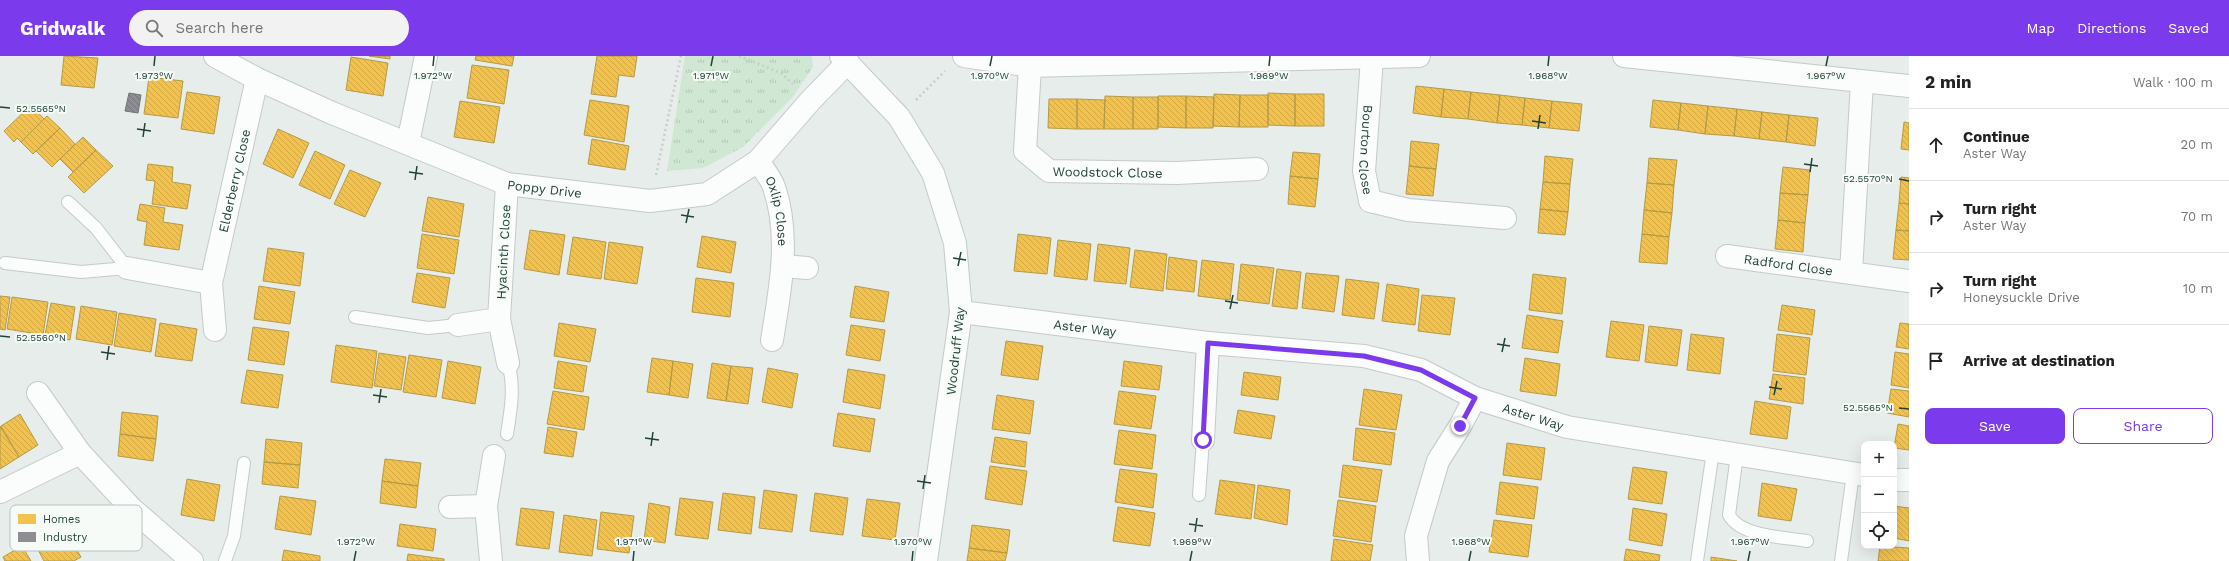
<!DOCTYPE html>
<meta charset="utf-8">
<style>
:root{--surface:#fff;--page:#f2f2f2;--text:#222;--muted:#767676;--line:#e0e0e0;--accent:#7c3aed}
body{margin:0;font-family:"Work Sans",sans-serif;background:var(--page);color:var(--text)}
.controls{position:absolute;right:12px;bottom:12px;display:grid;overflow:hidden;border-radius:8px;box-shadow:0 4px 16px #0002}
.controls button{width:36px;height:36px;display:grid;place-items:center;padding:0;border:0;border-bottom:1px solid var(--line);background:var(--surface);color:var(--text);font:20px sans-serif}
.stop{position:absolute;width:12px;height:12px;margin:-9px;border:3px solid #7c3aed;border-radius:50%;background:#fff}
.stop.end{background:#7c3aed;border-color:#fff;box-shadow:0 1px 4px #0008}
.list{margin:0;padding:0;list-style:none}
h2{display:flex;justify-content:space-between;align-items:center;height:52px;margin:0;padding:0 16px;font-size:17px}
h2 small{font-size:13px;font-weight:400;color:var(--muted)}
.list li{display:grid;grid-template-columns:26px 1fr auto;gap:12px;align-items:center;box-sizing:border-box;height:72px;padding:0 16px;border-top:1px solid var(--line)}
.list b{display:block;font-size:15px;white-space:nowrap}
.list p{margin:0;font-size:13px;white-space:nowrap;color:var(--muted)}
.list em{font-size:13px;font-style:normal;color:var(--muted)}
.actions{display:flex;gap:8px;padding:12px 16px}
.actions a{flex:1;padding:9px 0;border:1px solid var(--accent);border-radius:8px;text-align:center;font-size:14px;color:var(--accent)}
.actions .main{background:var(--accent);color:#fff}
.icon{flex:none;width:22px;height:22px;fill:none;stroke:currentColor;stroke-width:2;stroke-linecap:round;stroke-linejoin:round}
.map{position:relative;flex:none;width:1909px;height:505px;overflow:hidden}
header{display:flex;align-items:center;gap:24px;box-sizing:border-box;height:56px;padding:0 20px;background:var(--accent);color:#fff}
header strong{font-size:19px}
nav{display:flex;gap:22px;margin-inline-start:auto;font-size:14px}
.search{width:280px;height:36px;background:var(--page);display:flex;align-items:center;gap:10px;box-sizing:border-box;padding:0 14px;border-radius:22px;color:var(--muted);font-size:15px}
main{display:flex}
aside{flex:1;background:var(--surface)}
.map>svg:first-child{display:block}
</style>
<header>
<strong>Gridwalk</strong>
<div class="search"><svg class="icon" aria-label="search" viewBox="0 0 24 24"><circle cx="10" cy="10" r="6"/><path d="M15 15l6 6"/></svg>Search here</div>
<nav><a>Map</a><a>Directions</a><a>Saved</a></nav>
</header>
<main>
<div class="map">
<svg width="1909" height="505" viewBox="0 0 1909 505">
<defs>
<pattern id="park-tufts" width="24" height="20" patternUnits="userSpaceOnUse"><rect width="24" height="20" fill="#cfe7d3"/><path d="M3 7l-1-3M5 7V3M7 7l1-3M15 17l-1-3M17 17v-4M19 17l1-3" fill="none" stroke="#b1c7b6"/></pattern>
<pattern id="homes-back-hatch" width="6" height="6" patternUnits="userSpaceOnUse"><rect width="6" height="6" fill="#f2c14e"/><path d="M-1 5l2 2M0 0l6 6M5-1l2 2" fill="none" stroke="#cfa745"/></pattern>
<pattern id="industry-back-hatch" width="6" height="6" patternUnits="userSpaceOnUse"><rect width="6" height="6" fill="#8d8d92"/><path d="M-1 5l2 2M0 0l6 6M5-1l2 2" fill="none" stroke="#737578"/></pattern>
</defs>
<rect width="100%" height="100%" fill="#e7edea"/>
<path fill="url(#park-tufts)" d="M 685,0 L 812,0 L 813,11 L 792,42 L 743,91 L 703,112 L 667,115 Z"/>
<path fill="url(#homes-back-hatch)" stroke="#b49b46" d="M 64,0 L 98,2 L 94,32 L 61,29 Z
M 369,0 L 390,0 L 390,3 Z
M 476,0 L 514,0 L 512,10 L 475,4 Z
M 597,0 L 637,0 L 634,21 L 619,19 L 616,41 L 591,38 Z
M 351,1 L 388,7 L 383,40 L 346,34 Z
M 472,9 L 509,14 L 504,48 L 467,42 Z
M 149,21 L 183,25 L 178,62 L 144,58 Z
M 1416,30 L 1444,33 L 1441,61 L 1413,57 Z
M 1444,33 L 1471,36 L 1468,63 L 1441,61 Z
M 187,36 L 220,41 L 214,78 L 181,73 Z
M 1471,36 L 1500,39 L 1497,67 L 1468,63 Z
M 1268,37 L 1295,38 L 1295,70 L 1268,69 Z
M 1214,38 L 1240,39 L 1239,71 L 1213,70 Z
M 1295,38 L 1324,38 L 1324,70 L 1295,70 Z
M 1240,39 L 1268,39 L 1268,71 L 1239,71 Z
M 1500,39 L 1525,42 L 1522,69 L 1497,67 Z
M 1105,40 L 1133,41 L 1133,73 L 1104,73 Z
M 1158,40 L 1186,40 L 1186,72 L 1158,71 Z
M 1186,40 L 1214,41 L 1213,72 L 1186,72 Z
M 1133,41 L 1158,41 L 1158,73 L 1133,73 Z
M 1525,42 L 1552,45 L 1549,72 L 1522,69 Z
M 1049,43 L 1077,43 L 1077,73 L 1048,72 Z
M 1077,43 L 1105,44 L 1104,73 L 1077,73 Z
M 590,44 L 629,50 L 624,86 L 584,79 Z
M 1653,44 L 1681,47 L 1678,74 L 1650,71 Z
M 460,45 L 500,51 L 494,87 L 454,81 Z
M 1552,45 L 1582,48 L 1579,75 L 1549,72 Z
M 1681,47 L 1708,50 L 1705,78 L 1678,74 Z
M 31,49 L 44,63 L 21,86 L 17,82 L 14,86 L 4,75 Z
M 1708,50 L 1737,53 L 1734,80 L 1705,78 Z
M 1737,53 L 1762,56 L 1759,83 L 1734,80 Z
M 1762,56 L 1789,59 L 1786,86 L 1759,83 Z
M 1789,59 L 1818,62 L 1815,90 L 1786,86 Z
M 47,60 L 60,72 L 33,98 L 21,86 Z
M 1904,66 L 1909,67 L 1909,94 L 1901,93 Z
M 60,72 L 75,88 L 52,111 L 36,95 Z
M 278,73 L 309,87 L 293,122 L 263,108 Z
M 83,81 L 96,94 L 73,116 L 60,103 Z
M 592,83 L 629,90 L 625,114 L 588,108 Z
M 1411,85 L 1439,88 L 1436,113 L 1409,110 Z
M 96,94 L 113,110 L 84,137 L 68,121 Z
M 315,95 L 345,109 L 330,143 L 299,129 Z
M 1293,96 L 1320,98 L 1318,123 L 1290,120 Z
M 1545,100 L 1573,103 L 1570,128 L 1543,126 Z
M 1649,102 L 1677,104 L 1674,129 L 1647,127 Z
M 148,108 L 173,111 L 172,126 L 191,129 L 187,153 L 152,148 L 155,125 L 146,124 Z
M 1409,110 L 1436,113 L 1433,140 L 1406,138 Z
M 1783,111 L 1810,114 L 1808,139 L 1780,137 Z
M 350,114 L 381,127 L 365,161 L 334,148 Z
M 1290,120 L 1318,123 L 1315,151 L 1288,148 Z
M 1901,121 L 1909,122 L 1909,148 L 1899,147 Z
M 1543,126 L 1570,128 L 1568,156 L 1540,153 Z
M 1647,127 L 1674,129 L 1672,157 L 1644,154 Z
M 1780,137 L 1808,139 L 1805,167 L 1778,164 Z
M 428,141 L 464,148 L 459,181 L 422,175 Z
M 1899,147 L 1909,148 L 1909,175 L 1896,174 Z
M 140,148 L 165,152 L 163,166 L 183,169 L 179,194 L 144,189 L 147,166 L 137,164 Z
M 1540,153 L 1568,156 L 1565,179 L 1538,177 Z
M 1644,154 L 1672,157 L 1669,181 L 1642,178 Z
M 1778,164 L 1805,167 L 1803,196 L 1775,193 Z
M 530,174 L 565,179 L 559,219 L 524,213 Z
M 1896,174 L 1909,175 L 1909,204 L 1893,203 Z
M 422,178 L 459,184 L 454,218 L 417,212 Z
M 1018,178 L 1051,182 L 1047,218 L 1014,215 Z
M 1642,178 L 1669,181 L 1667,208 L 1639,206 Z
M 702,180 L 736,186 L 731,217 L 697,211 Z
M 573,181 L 606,186 L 601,223 L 567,218 Z
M 1058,184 L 1091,188 L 1087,224 L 1054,220 Z
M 609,186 L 643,191 L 637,228 L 604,223 Z
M 1098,188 L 1130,192 L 1126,228 L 1094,225 Z
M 268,192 L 304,197 L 300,230 L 263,225 Z
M 1135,194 L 1167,198 L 1163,235 L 1130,231 Z
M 1169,201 L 1197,205 L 1194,236 L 1166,233 Z
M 1202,204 L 1234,208 L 1230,244 L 1198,240 Z
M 1241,208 L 1274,212 L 1269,248 L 1237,244 Z
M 1277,213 L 1301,216 L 1297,253 L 1272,250 Z
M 417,217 L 450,222 L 445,252 L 412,246 Z
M 1306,217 L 1339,220 L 1334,256 L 1302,252 Z
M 1533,218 L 1566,222 L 1562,258 L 1529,254 Z
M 696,222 L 734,227 L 730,261 L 692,256 Z
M 1346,223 L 1379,227 L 1374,263 L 1342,259 Z
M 1387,228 L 1419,233 L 1415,269 L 1382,265 Z
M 259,230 L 295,236 L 290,268 L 254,263 Z
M 855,230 L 889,236 L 884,266 L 850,261 Z
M 1422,239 L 1455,242 L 1450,279 L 1418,275 Z
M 0,240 L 10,241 L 5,274 L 0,273 Z
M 12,241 L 48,246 L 43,279 L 7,273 Z
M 51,247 L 75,251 L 70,284 L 45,279 Z
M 1782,249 L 1815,254 L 1812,279 L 1778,274 Z
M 81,250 L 117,256 L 112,289 L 76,283 Z
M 119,257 L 156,263 L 151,296 L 114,290 Z
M 1527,259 L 1563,265 L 1558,297 L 1522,292 Z
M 1611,265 L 1644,269 L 1639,305 L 1606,301 Z
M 160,267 L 197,273 L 192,305 L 155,300 Z
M 559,267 L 596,273 L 590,306 L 554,300 Z
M 1900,267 L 1909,268 L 1909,293 L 1896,291 Z
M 851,269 L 885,274 L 880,305 L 846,299 Z
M 1649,270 L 1682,274 L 1677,310 L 1645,306 Z
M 253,271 L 289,276 L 284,309 L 248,304 Z
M 1691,278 L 1724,282 L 1720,318 L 1687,314 Z
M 1777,278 L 1810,282 L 1806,319 L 1773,315 Z
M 1006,285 L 1043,290 L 1038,324 L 1001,319 Z
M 336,289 L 377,295 L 372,332 L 331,326 Z
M 1895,296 L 1909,298 L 1909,332 L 1891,329 Z
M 379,297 L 406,301 L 401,334 L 374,330 Z
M 409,299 L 442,304 L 436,341 L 403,336 Z
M 652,302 L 673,305 L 669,339 L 647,336 Z
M 1525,302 L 1560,308 L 1556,340 L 1520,335 Z
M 448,305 L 481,311 L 475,348 L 442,342 Z
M 558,305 L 587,310 L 583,336 L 554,332 Z
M 673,305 L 693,308 L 688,342 L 669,339 Z
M 1124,305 L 1162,310 L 1159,334 L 1121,330 Z
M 712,307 L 731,310 L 726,345 L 707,342 Z
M 731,310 L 753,312 L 748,348 L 726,345 Z
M 768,312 L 798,318 L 792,352 L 762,346 Z
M 848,313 L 885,319 L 880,353 L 843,346 Z
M 247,314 L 283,319 L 278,352 L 241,347 Z
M 1244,316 L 1281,321 L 1278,344 L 1241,339 Z
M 1773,318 L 1805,322 L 1803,348 L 1769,343 Z
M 1364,333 L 1402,339 L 1396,374 L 1359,369 Z
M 1891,333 L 1909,335 L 1909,361 L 1887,357 Z
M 553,335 L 589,341 L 584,374 L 547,368 Z
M 1119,335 L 1156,340 L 1151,373 L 1114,368 Z
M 997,339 L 1034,345 L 1030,378 L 992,373 Z
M 1755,345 L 1791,351 L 1787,383 L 1750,378 Z
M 1238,354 L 1275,360 L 1271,383 L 1234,377 Z
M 122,356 L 158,360 L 156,383 L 120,378 Z
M 838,357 L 875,363 L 870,396 L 833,390 Z
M 20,358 L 38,389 L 19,401 L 1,370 Z
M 1898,368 L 1909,370 L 1909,394 L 1894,392 Z
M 0,370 L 19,401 L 0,413 Z
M 548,371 L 577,376 L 573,401 L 544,397 Z
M 1356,372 L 1395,377 L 1391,409 L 1353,404 Z
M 1119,374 L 1156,379 L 1152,413 L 1114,408 Z
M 120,378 L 156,383 L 153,405 L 118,400 Z
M 995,381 L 1027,386 L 1025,411 L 991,406 Z
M 266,383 L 302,387 L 300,409 L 264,406 Z
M 1507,387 L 1545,392 L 1541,424 L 1503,419 Z
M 385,403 L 421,407 L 418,430 L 382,425 Z
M 264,406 L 300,409 L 298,432 L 262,428 Z
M 1343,409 L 1382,414 L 1377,446 L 1339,441 Z
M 990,410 L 1027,415 L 1022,449 L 985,443 Z
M 1633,411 L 1667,416 L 1662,448 L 1628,443 Z
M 1120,413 L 1157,418 L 1153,452 L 1115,446 Z
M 187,423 L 220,429 L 214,465 L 181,459 Z
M 1220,424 L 1255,429 L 1251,463 L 1215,458 Z
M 382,425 L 418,430 L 416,452 L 380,447 Z
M 1500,426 L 1538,431 L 1534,463 L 1496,458 Z
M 1762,427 L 1797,433 L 1791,465 L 1758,460 Z
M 1258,429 L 1290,434 L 1287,469 L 1254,462 Z
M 764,434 L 797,439 L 792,476 L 759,472 Z
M 723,437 L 755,441 L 751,478 L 718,474 Z
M 815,437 L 848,442 L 843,479 L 810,475 Z
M 280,440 L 316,445 L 311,479 L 275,473 Z
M 680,442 L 713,446 L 708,483 L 675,479 Z
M 867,443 L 900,447 L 895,484 L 862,480 Z
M 1338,444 L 1376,450 L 1371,486 L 1333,480 Z
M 649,447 L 670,451 L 665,487 L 644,484 Z
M 1894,450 L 1909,452 L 1909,485 L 1894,482 Z
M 1118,451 L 1155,457 L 1150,490 L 1113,485 Z
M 521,452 L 554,456 L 549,493 L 516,489 Z
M 1633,452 L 1667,458 L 1662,490 L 1629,484 Z
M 601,456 L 634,460 L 629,497 L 597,493 Z
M 564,459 L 597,464 L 592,500 L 559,496 Z
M 1494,464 L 1532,469 L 1528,501 L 1489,496 Z
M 400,468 L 436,473 L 433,495 L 397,490 Z
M 972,469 L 1010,474 L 1007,497 L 969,492 Z
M 63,470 L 81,501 L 74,505 L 44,505 L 34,486 Z
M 1334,483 L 1373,489 L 1370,505 L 1331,505 Z
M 22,490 L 31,505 L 5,505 L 3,501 Z
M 1880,490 L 1909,492 L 1909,505 L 1878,505 Z
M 969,492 L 1007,497 L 1005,505 L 967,505 Z
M 1626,493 L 1660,499 L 1659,505 L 1624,505 Z
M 284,494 L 320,500 L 320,505 L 282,505 Z
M 408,498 L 444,503 L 444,505 L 407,505 Z
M 1711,501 L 1737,505 L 1711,505 Z"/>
<path fill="url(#industry-back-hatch)" stroke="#6d7776" d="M 129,37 L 141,39 L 138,57 L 125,55 Z"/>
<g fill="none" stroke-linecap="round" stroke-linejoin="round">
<g stroke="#c4cac7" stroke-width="14">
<path id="lane" d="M 5,207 L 81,216 L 127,212 L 96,172 L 68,146
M 355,261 L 428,272 L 458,269
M 507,378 C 511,353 515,331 508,307
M 1737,399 L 1729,459 C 1741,481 1784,481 1807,485
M 1199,439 L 1203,384
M 225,505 L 234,480 L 244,407
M 1697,505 L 1713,395
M 1841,505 L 1853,418"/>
</g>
<g stroke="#c4cac7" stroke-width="24">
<g id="street">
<path id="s1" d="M 215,0 L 257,23 L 332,57 L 507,128 L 650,145 L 707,138 L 758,105 L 811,44 L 848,6"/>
<path d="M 964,0 L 1030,10 L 1419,0"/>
<path d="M 1624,0 L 1909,30"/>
<path id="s2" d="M 1372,2 L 1364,115 L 1370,145 L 1408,154 L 1505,162"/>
<path id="s3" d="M 1030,10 L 1025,95 L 1049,115 L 1177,117 L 1257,113"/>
<path d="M 408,87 L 426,0"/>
<path id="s4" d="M 758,105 C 763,113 771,122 774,131 C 791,181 780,234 772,284"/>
<path d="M 507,128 L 499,263 L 508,307"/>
<path id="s5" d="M 1727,200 L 1909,225"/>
<path d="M 783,210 L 807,212"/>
<path d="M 127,212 L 211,227"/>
<path d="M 1851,216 L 1862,26"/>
<path id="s6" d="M 961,256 L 1208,287 L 1364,300 L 1421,314 L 1475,342 L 1567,371 L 1864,419"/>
<path d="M 458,269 L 499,263"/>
<path id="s7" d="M 215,274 L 211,227 L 257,23"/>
<path d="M 38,337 L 80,397 L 131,452 L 192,505"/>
<path d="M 1203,384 L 1208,287"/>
<path d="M 1894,424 L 1909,424"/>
<path d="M 0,436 L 80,397"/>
<path d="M 450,451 L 486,450"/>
<path d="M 491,505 L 486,450 L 494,400"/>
<path d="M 1418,505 L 1416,480 L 1438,405 L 1460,370 L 1475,342"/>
</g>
</g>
<g stroke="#c2cbc7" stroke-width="24">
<path id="secondary" d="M 841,0 L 899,61 L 933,117 L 955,187 L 961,256 L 926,505"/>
</g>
<path stroke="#c6ceca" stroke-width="2.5" stroke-dasharray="2 3" stroke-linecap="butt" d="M 739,0 L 781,17 L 793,28
M 916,44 L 945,15
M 656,119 L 681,0"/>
<use href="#lane" stroke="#fbfcfc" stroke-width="12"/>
<use href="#street" stroke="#fbfcfc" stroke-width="22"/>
<use href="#secondary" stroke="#fbfcfc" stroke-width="22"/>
</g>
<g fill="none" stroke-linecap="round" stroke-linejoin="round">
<path stroke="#7c3aed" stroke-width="5" d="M 1203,384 L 1208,287 L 1364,300 L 1421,314 L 1475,342 L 1460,370"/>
</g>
<path fill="none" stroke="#224335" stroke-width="1.5" d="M 154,10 L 155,0M 433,10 L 434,0M 711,10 L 713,0M 990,10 L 992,0M 1269,10 L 1270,0M 1548,10 L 1549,0M 1826,10 L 1828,0M 0,51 L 10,52M 1532,65 L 1546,67M 137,73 L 151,75M 1538,73 L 1540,59M 143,81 L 145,67M 1804,108 L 1818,110M 409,116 L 423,118M 1810,116 L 1812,102M 1899,123 L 1909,125M 415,124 L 417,110M 681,159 L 694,161M 686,167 L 689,153M 953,202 L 966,204M 958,210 L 961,196M 1225,245 L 1238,247M 1230,253 L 1233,239M 0,280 L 10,281M 1497,288 L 1510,290M 101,296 L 115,298M 1502,296 L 1505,282M 107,304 L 109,290M 1769,331 L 1782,333M 373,339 L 387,341M 1774,339 L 1777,325M 379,347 L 381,333M 1899,352 L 1909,353M 645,382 L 659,384M 651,390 L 653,376M 917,425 L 931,427M 923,433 L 925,419M 1189,468 L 1203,470M 1195,476 L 1197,462M 354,505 L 356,495M 633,505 L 634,495M 912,505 L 913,495M 1190,505 L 1192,495M 1469,505 L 1471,495M 1748,505 L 1750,495"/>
<g text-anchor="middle" stroke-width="4" stroke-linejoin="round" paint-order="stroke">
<g font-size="13" fill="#224335" stroke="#f6fbf8">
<text dy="5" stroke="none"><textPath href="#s2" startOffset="92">Bourton Close</textPath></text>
<text dy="5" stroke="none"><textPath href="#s3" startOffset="175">Woodstock Close</textPath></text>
<text dy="5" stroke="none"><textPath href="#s7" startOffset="152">Elderberry Close</textPath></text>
<text dy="5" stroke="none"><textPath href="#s1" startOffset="357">Poppy Drive</textPath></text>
<text dy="5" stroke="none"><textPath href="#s4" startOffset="55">Oxlip Close</textPath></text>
<text transform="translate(503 196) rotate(-87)" y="5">Hyacinth Close</text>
<text dy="5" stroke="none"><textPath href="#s5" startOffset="62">Radford Close</textPath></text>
<text dy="5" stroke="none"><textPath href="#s6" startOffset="125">Aster Way</textPath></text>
<text transform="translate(955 295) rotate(-84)" y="5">Woodruff Way</text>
<text dy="5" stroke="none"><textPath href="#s6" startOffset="586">Aster Way</textPath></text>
</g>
</g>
<rect x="10" y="449" width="132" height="46" rx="6" fill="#f6fbf8" stroke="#b6c4be" stroke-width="1"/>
<rect x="18" y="458" width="18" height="10" fill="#f2c14e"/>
<rect x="18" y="476" width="18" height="10" fill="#8d8d92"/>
<g font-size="11" fill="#224335">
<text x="43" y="467">Homes</text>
<text x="43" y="485">Industry</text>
</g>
<g font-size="10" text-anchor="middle" fill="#224335" stroke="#f6fbf8" stroke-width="4" stroke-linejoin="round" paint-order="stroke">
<text x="1269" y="23">1.969°W</text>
<text x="1826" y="23">1.967°W</text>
<text x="154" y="23">1.973°W</text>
<text x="433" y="23">1.972°W</text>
<text x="711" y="23">1.971°W</text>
<text x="990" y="23">1.970°W</text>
<text x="1548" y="23">1.968°W</text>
<text x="41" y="56">52.5565°N</text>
<text x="1868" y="126">52.5570°N</text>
<text x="41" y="285">52.5560°N</text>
<text x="1868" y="355">52.5565°N</text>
<text x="356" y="489">1.972°W</text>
<text x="634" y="489">1.971°W</text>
<text x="913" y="489">1.970°W</text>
<text x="1192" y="489">1.969°W</text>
<text x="1471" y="489">1.968°W</text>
<text x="1750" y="489">1.967°W</text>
</g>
</svg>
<div class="controls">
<button>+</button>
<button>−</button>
<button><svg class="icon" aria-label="locate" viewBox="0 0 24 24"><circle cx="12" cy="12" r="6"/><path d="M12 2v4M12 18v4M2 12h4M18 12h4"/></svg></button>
</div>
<div class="stop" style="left:1203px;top:384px"></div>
<div class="stop end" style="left:1460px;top:370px"></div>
</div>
<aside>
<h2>2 min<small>Walk · 100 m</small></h2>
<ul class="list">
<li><svg class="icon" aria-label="ahead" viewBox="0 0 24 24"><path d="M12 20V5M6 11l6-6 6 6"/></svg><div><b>Continue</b><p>Aster Way</p></div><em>20 m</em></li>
<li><svg class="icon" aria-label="right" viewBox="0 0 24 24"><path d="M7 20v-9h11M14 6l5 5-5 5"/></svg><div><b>Turn right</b><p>Aster Way</p></div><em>70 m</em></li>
<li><svg class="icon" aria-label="right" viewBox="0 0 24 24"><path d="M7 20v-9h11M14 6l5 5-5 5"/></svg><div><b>Turn right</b><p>Honeysuckle Drive</p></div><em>10 m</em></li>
<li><svg class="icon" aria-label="arrive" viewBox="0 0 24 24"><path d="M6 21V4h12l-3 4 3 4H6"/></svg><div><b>Arrive at destination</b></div></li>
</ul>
<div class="actions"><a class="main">Save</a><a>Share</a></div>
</aside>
</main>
